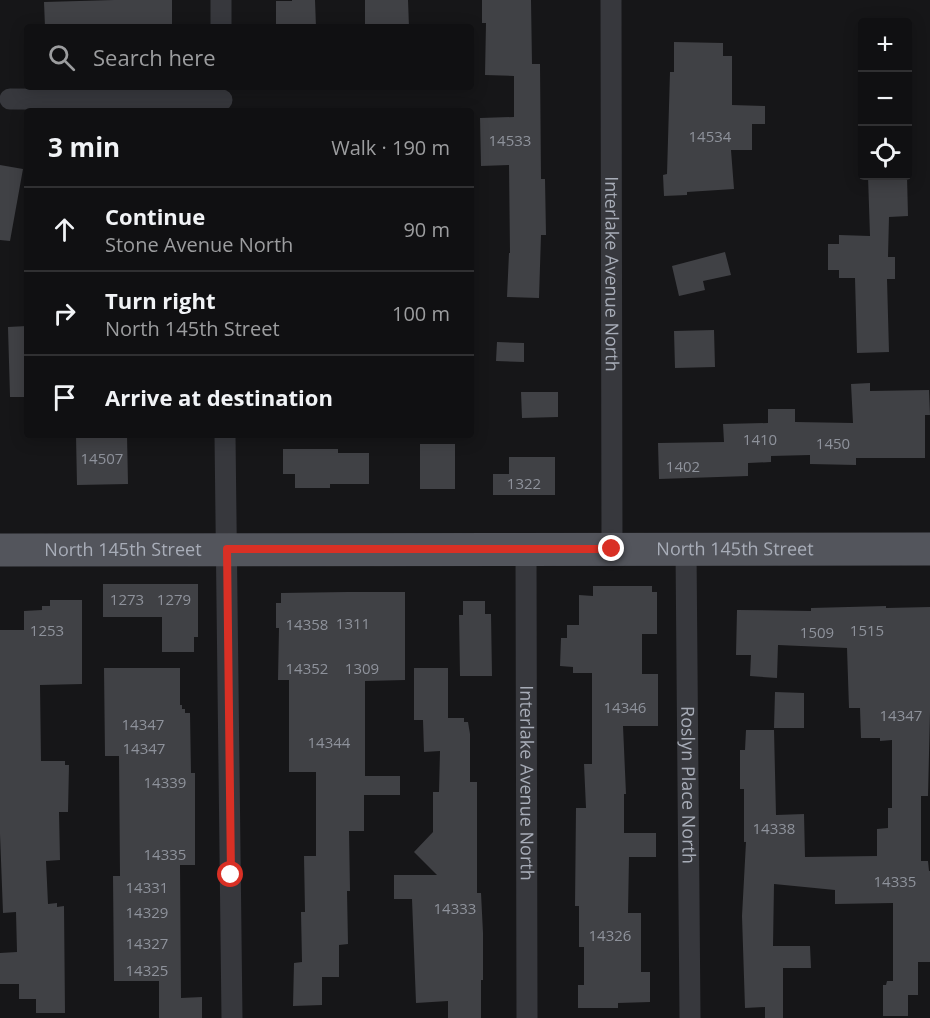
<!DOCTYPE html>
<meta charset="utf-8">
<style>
:root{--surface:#101012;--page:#1e1e20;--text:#f1f3f6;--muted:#9c9d9f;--line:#303032}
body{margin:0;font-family:"Open Sans",sans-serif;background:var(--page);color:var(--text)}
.controls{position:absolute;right:18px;top:18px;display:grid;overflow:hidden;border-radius:6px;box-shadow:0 3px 15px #0003}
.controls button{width:54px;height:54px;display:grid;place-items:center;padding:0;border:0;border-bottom:2px solid var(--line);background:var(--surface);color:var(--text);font:30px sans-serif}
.stop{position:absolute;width:18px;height:18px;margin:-14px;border:4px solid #d93025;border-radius:50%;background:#fff}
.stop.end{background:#d93025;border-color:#fff;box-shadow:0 2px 6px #0008}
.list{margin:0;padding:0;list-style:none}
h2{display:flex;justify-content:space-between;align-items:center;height:78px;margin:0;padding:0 24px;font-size:26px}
h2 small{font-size:20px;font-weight:400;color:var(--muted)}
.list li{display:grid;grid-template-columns:39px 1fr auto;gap:18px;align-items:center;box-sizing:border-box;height:84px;padding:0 24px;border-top:2px solid var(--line)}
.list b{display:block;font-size:22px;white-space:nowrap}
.list p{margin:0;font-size:20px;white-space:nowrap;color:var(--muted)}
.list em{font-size:20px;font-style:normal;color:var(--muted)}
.icon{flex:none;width:33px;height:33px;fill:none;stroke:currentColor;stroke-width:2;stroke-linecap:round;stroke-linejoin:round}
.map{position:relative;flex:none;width:930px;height:1018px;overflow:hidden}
.search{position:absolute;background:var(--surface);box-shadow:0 3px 15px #0003;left:24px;top:24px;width:450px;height:66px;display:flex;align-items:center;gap:15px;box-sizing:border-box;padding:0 21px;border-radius:6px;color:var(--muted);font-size:22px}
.panel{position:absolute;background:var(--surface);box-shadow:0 3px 15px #0003;left:24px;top:108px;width:450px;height:330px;border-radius:6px}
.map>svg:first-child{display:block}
</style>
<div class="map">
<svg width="930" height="1018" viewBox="0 0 930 1018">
<rect width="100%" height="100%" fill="#161618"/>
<path fill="#404145" d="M 114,0 L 172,0 L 172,27 L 45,27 L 44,2 Z
M 292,0 L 315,0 L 316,27 L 276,27 L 276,1 L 292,1 Z
M 365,0 L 408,0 L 409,27 L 365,27 Z
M 482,0 L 531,0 L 532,64 L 540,64 L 541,179 L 545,179 L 546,235 L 541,235 L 539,298 L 507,297 L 509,253 L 510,253 L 509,165 L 481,166 L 480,118 L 514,117 L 514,76 L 485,75 L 486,23 L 482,23 Z
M 674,42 L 723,43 L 723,56 L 732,56 L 732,105 L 765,106 L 765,124 L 752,124 L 752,150 L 731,150 L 734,189 L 687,192 L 687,195 L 664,196 L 663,175 L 667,174 L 670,72 L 674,72 Z
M 0,165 L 23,169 L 10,241 L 0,240 Z
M 868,176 L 907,176 L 908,216 L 889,217 L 888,257 L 895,257 L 895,279 L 887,279 L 889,352 L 857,353 L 855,278 L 839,278 L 839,270 L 828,270 L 828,244 L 839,244 L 839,235 L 870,236 Z
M 725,252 L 731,275 L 703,281 L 705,290 L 679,296 L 672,266 Z
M 27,326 L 27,397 L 10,397 L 8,327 Z
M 714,330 L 715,367 L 675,368 L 674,331 Z
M 497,342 L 524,343 L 524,362 L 496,361 Z
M 870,383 L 870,391 L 929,390 L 930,415 L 925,415 L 925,458 L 856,458 L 856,465 L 810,464 L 810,455 L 771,456 L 771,462 L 748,463 L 748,476 L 659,479 L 658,443 L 724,442 L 723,424 L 768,423 L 768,409 L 795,409 L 795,422 L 853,423 L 851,384 Z
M 521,392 L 558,392 L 558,417 L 522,418 Z
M 76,435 L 127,435 L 128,484 L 77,485 Z
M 420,444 L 455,444 L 455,489 L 420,489 Z
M 283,449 L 338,449 L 338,453 L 369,453 L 369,484 L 330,484 L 330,488 L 295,488 L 295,474 L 283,474 Z
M 509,457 L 555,457 L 555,495 L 493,495 L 493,474 L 509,474 Z
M 103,584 L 198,584 L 198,637 L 194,637 L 194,652 L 162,652 L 162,617 L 103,617 Z
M 593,586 L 652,586 L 652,592 L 657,592 L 657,634 L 642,634 L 642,674 L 658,674 L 658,726 L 623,726 L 626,794 L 624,794 L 624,833 L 656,833 L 656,857 L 629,857 L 628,913 L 641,913 L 641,972 L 650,972 L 650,1002 L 618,1003 L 618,1008 L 578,1008 L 578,985 L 584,985 L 584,947 L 579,947 L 579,906 L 575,906 L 576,808 L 586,808 L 584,764 L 592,764 L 592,673 L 573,673 L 573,667 L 560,666 L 561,638 L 567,638 L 567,625 L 579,625 L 579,595 L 593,596 Z
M 347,592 L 405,592 L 405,680 L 365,681 L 365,776 L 400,776 L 400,795 L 364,795 L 364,831 L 349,831 L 350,891 L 347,891 L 348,944 L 339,945 L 339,977 L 322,977 L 322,1005 L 293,1006 L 294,963 L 302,962 L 301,912 L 305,912 L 304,856 L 316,856 L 316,772 L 289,772 L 289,680 L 278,680 L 279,628 L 276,628 L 276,603 L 281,603 L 281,593 Z
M 50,600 L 82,600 L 82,684 L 40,685 L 41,761 L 65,761 L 65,765 L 69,765 L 68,812 L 59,812 L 60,860 L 46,861 L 48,904 L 57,903 L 57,907 L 64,906 L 65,1013 L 36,1013 L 36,999 L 19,999 L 19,984 L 0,984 L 0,953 L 17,952 L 16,912 L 3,913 L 0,834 L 0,630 L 24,630 L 24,611 L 42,610 L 42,606 L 50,606 Z
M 463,601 L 485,601 L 485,614 L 491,614 L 492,676 L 460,676 L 459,615 L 463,615 Z
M 886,606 L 886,608 L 930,607 L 930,712 L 928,796 L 921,796 L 921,861 L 928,861 L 929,871 L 930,871 L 930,962 L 918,962 L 918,995 L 908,995 L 908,1016 L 883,1016 L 883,985 L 886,985 L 887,981 L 893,981 L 893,903 L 835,904 L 835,890 L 774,884 L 773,946 L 810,946 L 811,968 L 783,968 L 783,1018 L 765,1018 L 765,1007 L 745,1008 L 742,916 L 746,842 L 744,842 L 744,789 L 740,789 L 740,750 L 745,750 L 746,730 L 774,730 L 776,815 L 804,814 L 805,857 L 877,856 L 877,829 L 888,828 L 888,808 L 892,808 L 892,740 L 880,741 L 880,738 L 861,738 L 860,708 L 849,708 L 847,648 L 778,645 L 777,678 L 750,676 L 751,655 L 736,655 L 737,610 L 811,611 L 811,608 Z
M 104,668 L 180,668 L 180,705 L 182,705 L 182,709 L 185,709 L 185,713 L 190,713 L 191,773 L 195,773 L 195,865 L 180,865 L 181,998 L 202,997 L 202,1018 L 159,1018 L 159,981 L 114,981 L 113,876 L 120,876 L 119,756 L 105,756 Z
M 414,668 L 448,668 L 448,718 L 464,718 L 464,722 L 468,722 L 470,734 L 470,782 L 477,782 L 477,893 L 481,893 L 483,933 L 483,980 L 481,980 L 481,1018 L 448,1018 L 448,1001 L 416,1003 L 412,899 L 394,899 L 394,875 L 437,875 L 414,852 L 433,832 L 433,792 L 439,792 L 440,751 L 424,752 L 423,720 L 414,720 Z
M 775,692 L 804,693 L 804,728 L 774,728 Z"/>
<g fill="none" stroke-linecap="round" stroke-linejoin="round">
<g stroke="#37383d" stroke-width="21">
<path d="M 221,0 L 221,27"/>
<path id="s1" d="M 611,0 L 612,549"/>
<path d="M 10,99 L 222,100"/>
<path d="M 225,435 L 232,1018"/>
<path id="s2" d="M 526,549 L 527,1018"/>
<path id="s3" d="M 686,549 L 690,1018"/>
</g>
<path stroke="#53555c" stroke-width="33" id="s4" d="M 0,550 L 930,549"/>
</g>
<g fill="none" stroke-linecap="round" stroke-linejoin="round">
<path stroke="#d93025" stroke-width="8" d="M 231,875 L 227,549 L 612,549"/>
</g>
<g text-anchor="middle" stroke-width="5" stroke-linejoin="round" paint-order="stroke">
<g font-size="15" fill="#8e929b">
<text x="710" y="142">14534</text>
<text x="510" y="146">14533</text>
<text x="760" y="445">1410</text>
<text x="833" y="449">1450</text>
<text x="102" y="464">14507</text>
<text x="683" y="472">1402</text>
<text x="524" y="489">1322</text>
<text x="127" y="605">1273</text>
<text x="174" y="605">1279</text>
<text x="353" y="629">1311</text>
<text x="307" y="630">14358</text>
<text x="47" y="636">1253</text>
<text x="867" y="636">1515</text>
<text x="817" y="638">1509</text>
<text x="307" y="674">14352</text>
<text x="362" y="674">1309</text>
<text x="625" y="713">14346</text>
<text x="901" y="721">14347</text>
<text x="143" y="730">14347</text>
<text x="329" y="748">14344</text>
<text x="144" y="754">14347</text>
<text x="165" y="788">14339</text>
<text x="774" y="834">14338</text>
<text x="165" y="860">14335</text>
<text x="895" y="887">14335</text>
<text x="147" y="893">14331</text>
<text x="455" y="914">14333</text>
<text x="147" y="918">14329</text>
<text x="610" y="941">14326</text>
<text x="147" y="949">14327</text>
<text x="147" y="976">14325</text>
</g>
<g font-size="18" fill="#a8adb8" stroke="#111113">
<text dy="6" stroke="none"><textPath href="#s1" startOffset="274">Interlake Avenue North</textPath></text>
<text dy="6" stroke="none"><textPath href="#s4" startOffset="123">North 145th Street</textPath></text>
<text dy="6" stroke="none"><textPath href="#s4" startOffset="735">North 145th Street</textPath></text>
<text dy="6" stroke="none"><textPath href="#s2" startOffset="234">Interlake Avenue North</textPath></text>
<text dy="6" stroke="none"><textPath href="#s3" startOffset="236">Roslyn Place North</textPath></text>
</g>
</g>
</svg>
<div class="controls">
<button>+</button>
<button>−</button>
<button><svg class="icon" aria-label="locate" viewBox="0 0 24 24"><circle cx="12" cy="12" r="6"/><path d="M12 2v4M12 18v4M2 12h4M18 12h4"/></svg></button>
</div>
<div class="stop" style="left:231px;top:875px"></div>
<div class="stop end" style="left:612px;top:549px"></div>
<div class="search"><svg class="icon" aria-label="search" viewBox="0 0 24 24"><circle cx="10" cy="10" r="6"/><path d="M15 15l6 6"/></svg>Search here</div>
<section class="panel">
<h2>3 min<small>Walk · 190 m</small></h2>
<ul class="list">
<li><svg class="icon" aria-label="ahead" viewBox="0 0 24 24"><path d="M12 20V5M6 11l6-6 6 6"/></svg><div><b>Continue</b><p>Stone Avenue North</p></div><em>90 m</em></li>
<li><svg class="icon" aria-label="right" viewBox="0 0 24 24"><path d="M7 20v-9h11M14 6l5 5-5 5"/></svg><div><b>Turn right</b><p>North 145th Street</p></div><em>100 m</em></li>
<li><svg class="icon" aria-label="arrive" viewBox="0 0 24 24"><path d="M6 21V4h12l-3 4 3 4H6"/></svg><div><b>Arrive at destination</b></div></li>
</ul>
</section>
</div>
